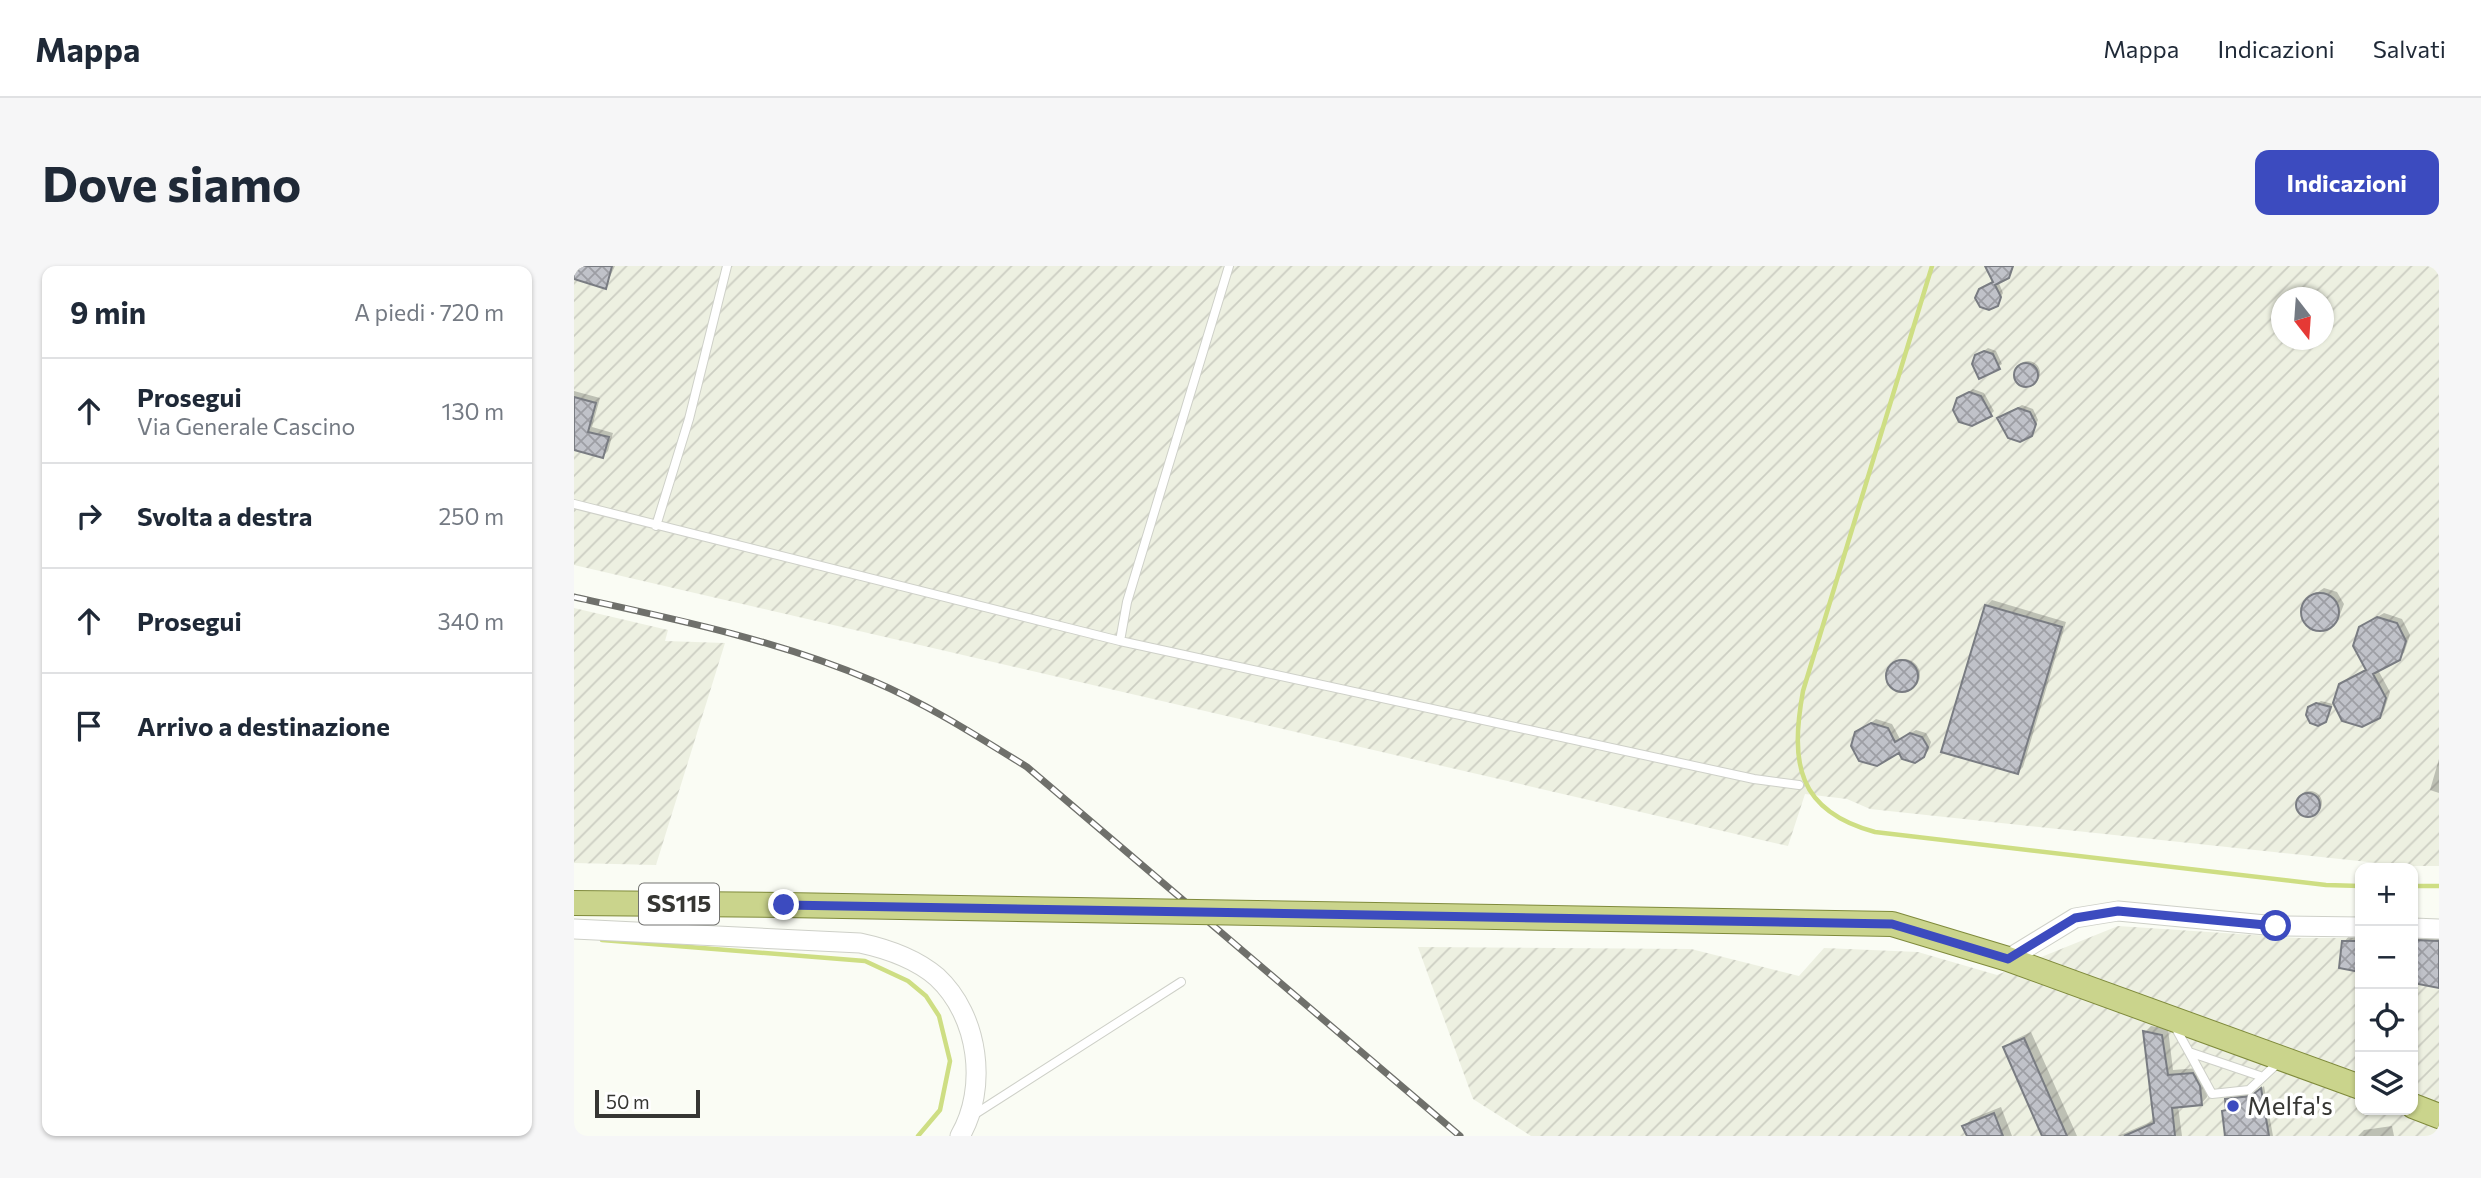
<!DOCTYPE html>
<html lang="it">
<meta charset="utf-8">
<style>
:root{--surface:#fff;--page:#f6f6f7;--text:#1f2937;--muted:#747a83;--line:#e0e1e3;--accent:#3c4bbf}
body{margin:0;font-family:Commissioner,sans-serif;background:var(--page);color:var(--text)}
.controls{position:absolute;right:21px;bottom:21px;display:grid;overflow:hidden;border-radius:14px;box-shadow:0 2px 5px #0004}
.controls button{width:63px;height:63px;display:grid;place-items:center;padding:0;border:0;border-bottom:2px solid var(--line);background:var(--surface);color:var(--text);font:35px sans-serif}
.compass{position:absolute;left:1697px;top:21px;width:63px;height:63px;border-radius:50%;background:var(--surface);box-shadow:0 2px 5px #0004;rotate:163deg}
.scale{position:absolute;left:21px;bottom:18px;width:105px;box-sizing:border-box;padding-left:7px;border:4px solid #363633;border-top:0;font-size:19px;line-height:24px;white-space:nowrap;color:#363633;-webkit-text-stroke:5px #fff;paint-order:stroke}
.stop{position:absolute;width:21px;height:21px;margin:-16px;border:5px solid #3c4bbf;border-radius:50%;background:#fff}
.stop.end{background:#3c4bbf;border-color:#fff;box-shadow:0 2px 7px #0008}
.list{margin:0;padding:0;list-style:none}
h2{display:flex;justify-content:space-between;align-items:center;height:91px;margin:0;padding:0 28px;font-size:30px}
h2 small{font-size:23px;font-weight:400;color:var(--muted)}
.list li{display:grid;grid-template-columns:46px 1fr auto;gap:21px;align-items:center;box-sizing:border-box;height:105px;padding:0 28px;border-top:2px solid var(--line)}
.list b{display:block;font-size:26px;white-space:nowrap}
.list p{margin:0;font-size:23px;white-space:nowrap;color:var(--muted)}
.list em{font-size:23px;font-style:normal;color:var(--muted)}
.icon{flex:none;width:38px;height:38px;fill:none;stroke:currentColor;stroke-width:2;stroke-linecap:round;stroke-linejoin:round}
.map{position:relative;flex:none;width:1865px;height:870px;overflow:hidden;border-radius:14px}
header{display:flex;align-items:center;gap:42px;box-sizing:border-box;height:98px;padding:0 35px;background:var(--surface);border-bottom:2px solid var(--line)}
header strong{font-size:33px}
nav{display:flex;gap:38px;margin-inline-start:auto;font-size:24px}
.intro{display:flex;align-items:center;justify-content:space-between;box-sizing:border-box;height:168px;padding:0 42px}
h1{margin:0;font-size:49px}
.button{padding:18px 32px;border-radius:14px;background:var(--accent);color:#fff;font-size:24px;font-weight:700}
main{display:flex;gap:42px;padding:0 42px}
aside{flex:1;background:var(--surface);border-radius:14px;box-shadow:0 2px 5px #0004}
.map>svg:first-child{display:block}
</style>
<header>
<strong>Mappa</strong>
<nav><a>Mappa</a><a>Indicazioni</a><a>Salvati</a></nav>
</header>
<div class="intro"><h1>Dove siamo</h1><a class="button">Indicazioni</a></div>
<main>
<aside>
<h2>9 min<small>A piedi · 720 m</small></h2>
<ul class="list">
<li><svg class="icon" aria-label="ahead" viewBox="0 0 24 24"><path d="M12 20V5M6 11l6-6 6 6"/></svg><div><b>Prosegui</b><p>Via Generale Cascino</p></div><em>130 m</em></li>
<li><svg class="icon" aria-label="right" viewBox="0 0 24 24"><path d="M7 20v-9h11M14 6l5 5-5 5"/></svg><div><b>Svolta a destra</b></div><em>250 m</em></li>
<li><svg class="icon" aria-label="ahead" viewBox="0 0 24 24"><path d="M12 20V5M6 11l6-6 6 6"/></svg><div><b>Prosegui</b></div><em>340 m</em></li>
<li><svg class="icon" aria-label="arrive" viewBox="0 0 24 24"><path d="M6 21V4h12l-3 4 3 4H6"/></svg><div><b>Arrivo a destinazione</b></div></li>
</ul>
</aside>
<div class="map">
<svg width="1865" height="870" viewBox="0 0 1865 870">
<defs>
<pattern id="industrial-furrows" width="10" height="10" patternUnits="userSpaceOnUse" patternTransform="scale(1.75)"><rect width="10" height="10" fill="#edf0e1"/><path d="M-1 1l2-2M0 10L10 0M9 11l2-2" fill="none" stroke="#cccec2"/></pattern>
<pattern id="building-cross-hatch" width="8" height="8" patternUnits="userSpaceOnUse" patternTransform="scale(1.75)"><rect width="8" height="8" fill="#c0c2c9"/><path d="M0 0l8 8M0 8l8-8" fill="none" stroke="#9d9ea4"/></pattern>
</defs>
<rect width="100%" height="100%" fill="#fafcf4"/>
<path fill="url(#industrial-furrows)" fill-rule="evenodd" d="M 0,0 L 1865,0 L 1865,600 L 1832,600 L 1296,543 L 1273,533 L 1231,528 L 1214,580 L 0,299 ZM 1708,32 L 1750,32 L 1750,74 L 1708,74 Z
M 0,342 L 94,364 L 91,375 L 151,377 L 82,599 L 0,597 Z
M 1544,660 L 1724,672 L 1786,672 L 1786,844 L 1839,844 L 1839,673 L 1865,673 L 1865,870 L 957,870 L 899,833 L 844,681 L 1117,683 L 1225,710 L 1250,682 L 1344,686 L 1423,709 Z"/>
<path fill="#0003" d="M 0,0 L 41,0 L 31,21 L 0,11 Z
M 1416,0 L 1440,0 L 1434,10 L 1424,15 L 1429,27 L 1423,38 L 1406,24 L 1420,15 Z
M 1414,82 L 1422,85 L 1428,98 L 1406,111 L 1402,90 Z
M1442 107a12 12 0 1 1 24 0a12 12 0 1 1-24 0Z
M 1399,123 L 1410,127 L 1420,145 L 1417,148 L 1384,133 Z
M 0,125 L 26,132 L 18,161 L 39,167 L 34,185 L 29,190 L 0,182 Z
M 1448,139 L 1459,143 L 1464,154 L 1457,169 L 1425,152 Z
M 1750,322 L 1763,326 L 1770,338 L 1765,351 L 1747,363 L 1734,359 L 1728,347 L 1732,334 Z
M 1418,334 L 1492,356 L 1449,501 L 1444,506 L 1413,339 Z
M 1810,347 L 1828,353 L 1836,369 L 1830,387 L 1804,404 L 1816,426 L 1810,445 L 1805,450 L 1767,419 L 1793,402 L 1787,361 Z
M1314 409a16 16 0 1 1 32 0a16 16 0 1 1-32 0Z
M 1747,435 L 1759,438 L 1751,455 L 1736,442 Z
M 1302,453 L 1318,458 L 1326,473 L 1342,464 L 1352,467 L 1357,476 L 1354,485 L 1349,490 L 1326,485 L 1283,467 Z
M 1865,493 L 1865,527 L 1856,524 Z
M1724 537a12 12 0 1 1 24 0a12 12 0 1 1-24 0Z
M 1775,670 L 1786,670 L 1786,704 L 1767,700 L 1770,676 Z
M 1839,670 L 1865,670 L 1865,720 L 1839,715 Z
M 1577,760 L 1594,763 L 1599,804 L 1625,802 L 1632,813 L 1633,831 L 1627,838 L 1604,840 L 1608,870 L 1544,870 L 1581,854 L 1571,766 Z
M 1457,766 L 1503,870 L 1470,870 L 1431,782 L 1438,775 Z
M 1690,820 L 1699,870 L 1652,870 L 1650,846 L 1653,842 L 1653,834 L 1657,830 L 1682,827 Z
M 1427,841 L 1438,870 L 1395,870 L 1391,860 L 1397,853 Z
M 1818,860 L 1820,870 L 1784,870 L 1790,864 Z"/>
<g fill="none" stroke-linecap="round" stroke-linejoin="round">
<path stroke="#cede83" stroke-width="4.5" d="M 1358,0 L 1229,425 C 1216,497 1223,545 1301,566 L 1752,619 L 1786,620
M 1839,620 L 1865,620
M 28,674 L 291,695 L 334,715 L 352,730 L 365,750 L 376,795 L 366,844 L 344,870"/>
</g>
<path fill="url(#building-cross-hatch)" stroke="#797c82" stroke-width="2" d="M 0,0 L 38,0 L 32,23 L 0,13 Z
M 1411,0 L 1439,0 L 1435,12 L 1421,19 L 1427,31 L 1424,40 L 1415,44 L 1406,41 L 1401,32 L 1405,23 L 1419,16 Z
M 1410,85 L 1419,88 L 1426,103 L 1405,113 L 1398,98 L 1401,89 Z
M1440 109a12 12 0 1 1 24 0a12 12 0 1 1-24 0Z
M 1395,126 L 1407,130 L 1418,150 L 1398,160 L 1385,156 L 1379,144 L 1383,132 Z
M 0,131 L 22,137 L 14,166 L 35,171 L 29,192 L 0,184 Z
M 1444,142 L 1456,146 L 1462,158 L 1458,170 L 1446,176 L 1434,172 L 1423,152 Z
M1727 346a19 19 0 1 1 38 0a19 19 0 1 1-38 0Z
M 1411,339 L 1488,361 L 1444,508 L 1367,486 Z
M 1803,351 L 1823,357 L 1832,375 L 1826,394 L 1799,408 L 1812,432 L 1806,452 L 1788,461 L 1768,455 L 1759,437 L 1765,418 L 1792,404 L 1779,380 L 1785,361 Z
M1312 410a16 16 0 1 1 32 0a16 16 0 1 1-32 0Z
M 1742,437 L 1757,441 L 1752,456 L 1744,460 L 1736,457 L 1732,449 L 1734,441 Z
M 1297,457 L 1314,462 L 1321,476 L 1336,467 L 1348,471 L 1354,481 L 1350,491 L 1341,497 L 1328,493 L 1325,487 L 1303,500 L 1285,495 L 1277,480 L 1281,466 Z
M1722 539a12 12 0 1 1 24 0a12 12 0 1 1-24 0Z
M 1839,674 L 1865,675 L 1865,722 L 1839,717 Z
M 1768,675 L 1786,675 L 1786,706 L 1765,702 Z
M 1569,765 L 1588,769 L 1594,809 L 1619,807 L 1626,820 L 1628,839 L 1598,842 L 1601,870 L 1550,870 L 1580,857 Z
M 1450,772 L 1493,870 L 1468,870 L 1429,781 Z
M 1687,822 L 1695,870 L 1651,870 L 1648,845 L 1652,844 L 1651,833 L 1677,830 Z
M 1420,847 L 1429,870 L 1393,870 L 1388,860 Z"/>
<g fill="none" stroke-linecap="round" stroke-linejoin="round">
<g stroke="#ced0c8" stroke-width="10">
<path id="service" d="M 0,238 L 546,375 L 1180,513 L 1225,519
M 82,260 L 115,153 L 153,0
M 546,375 L 553,336 L 655,0
M 1600,759 L 1615,786 L 1689,811
M 1615,786 L 1638,828 L 1675,824 L 1706,795
M 398,850 L 607,716"/>
</g>
<g stroke="#ced0c8" stroke-width="21">
<path id="tertiary" d="M 1839,662 L 1865,663
M 0,663 L 286,677 C 314,683 341,692 363,711 C 405,750 414,822 386,870
M 1434,693 L 1501,652 L 1544,645 L 1702,660 L 1786,661"/>
</g>
<g stroke="#7f8a3b" stroke-width="26">
<path id="primary" d="M 0,637 L 210,639
M 922,651 L 1318,658 L 1434,693 L 1786,821
M 1839,840 L 1865,850"/>
</g>
<use href="#service" stroke="#fff" stroke-width="8"/>
<use href="#tertiary" stroke="#fff" stroke-width="19"/>
<use href="#primary" stroke="#cad48c" stroke-width="24"/>
<g stroke="#6f706b" stroke-width="7">
<path id="rail" d="M 0,331 C 101,353 203,374 299,415 C 353,438 403,470 453,501 L 886,870"/>
</g>
<use href="#rail" stroke="#fff" stroke-width="4.5" stroke-dasharray="13" stroke-linecap="butt"/>
<g stroke="#7f8a3b" stroke-width="26" stroke-linecap="butt">
<path id="primary-bridge" d="M 210,639 L 922,651"/>
</g>
<use href="#primary-bridge" stroke="#cad48c" stroke-width="24"/>
</g>
<g fill="none" stroke-linecap="round" stroke-linejoin="round">
<path stroke="#3c4bbf" stroke-width="9" d="M 210,639 L 1318,658 L 1434,693 L 1501,652 L 1544,645 L 1702,660"/>
</g>
<circle fill="#3c4bbf" stroke="#fff" stroke-width="2.5" cx="1659" cy="840" r="7"/>
<g text-anchor="middle" stroke-width="7" stroke-linejoin="round" paint-order="stroke">
<rect fill="#fff" stroke="#727270" stroke-width="2" x="65" y="617.5" width="80" height="41" rx="5"/>
<g font-size="24" font-weight="bold" fill="#363633">
<text x="105" y="646">SS115</text>
</g>
<g font-size="26" fill="#363633" stroke="#fff" text-anchor="start">
<text x="1673" y="849">Melfa's</text>
</g>
</g>
</svg>
<div class="controls">
<button>+</button>
<button>−</button>
<button><svg class="icon" aria-label="locate" viewBox="0 0 24 24"><circle cx="12" cy="12" r="6"/><path d="M12 2v4M12 18v4M2 12h4M18 12h4"/></svg></button>
<button><svg class="icon" aria-label="layers" viewBox="0 0 24 24"><path d="M12 4l9 5-9 5-9-5zM3 14l9 5 9-5"/></svg></button>
</div>
<svg class="compass" viewBox="-18 -18 36 36"><path d="M0-13l5 13h-10z" fill="#e53935"/><path d="M0 13l5-13h-10z" fill="#747a83"/></svg>
<div class="scale">50 m</div>
<div class="stop" style="left:1702px;top:660px"></div>
<div class="stop end" style="left:210px;top:639px"></div>
</div>
</main>
